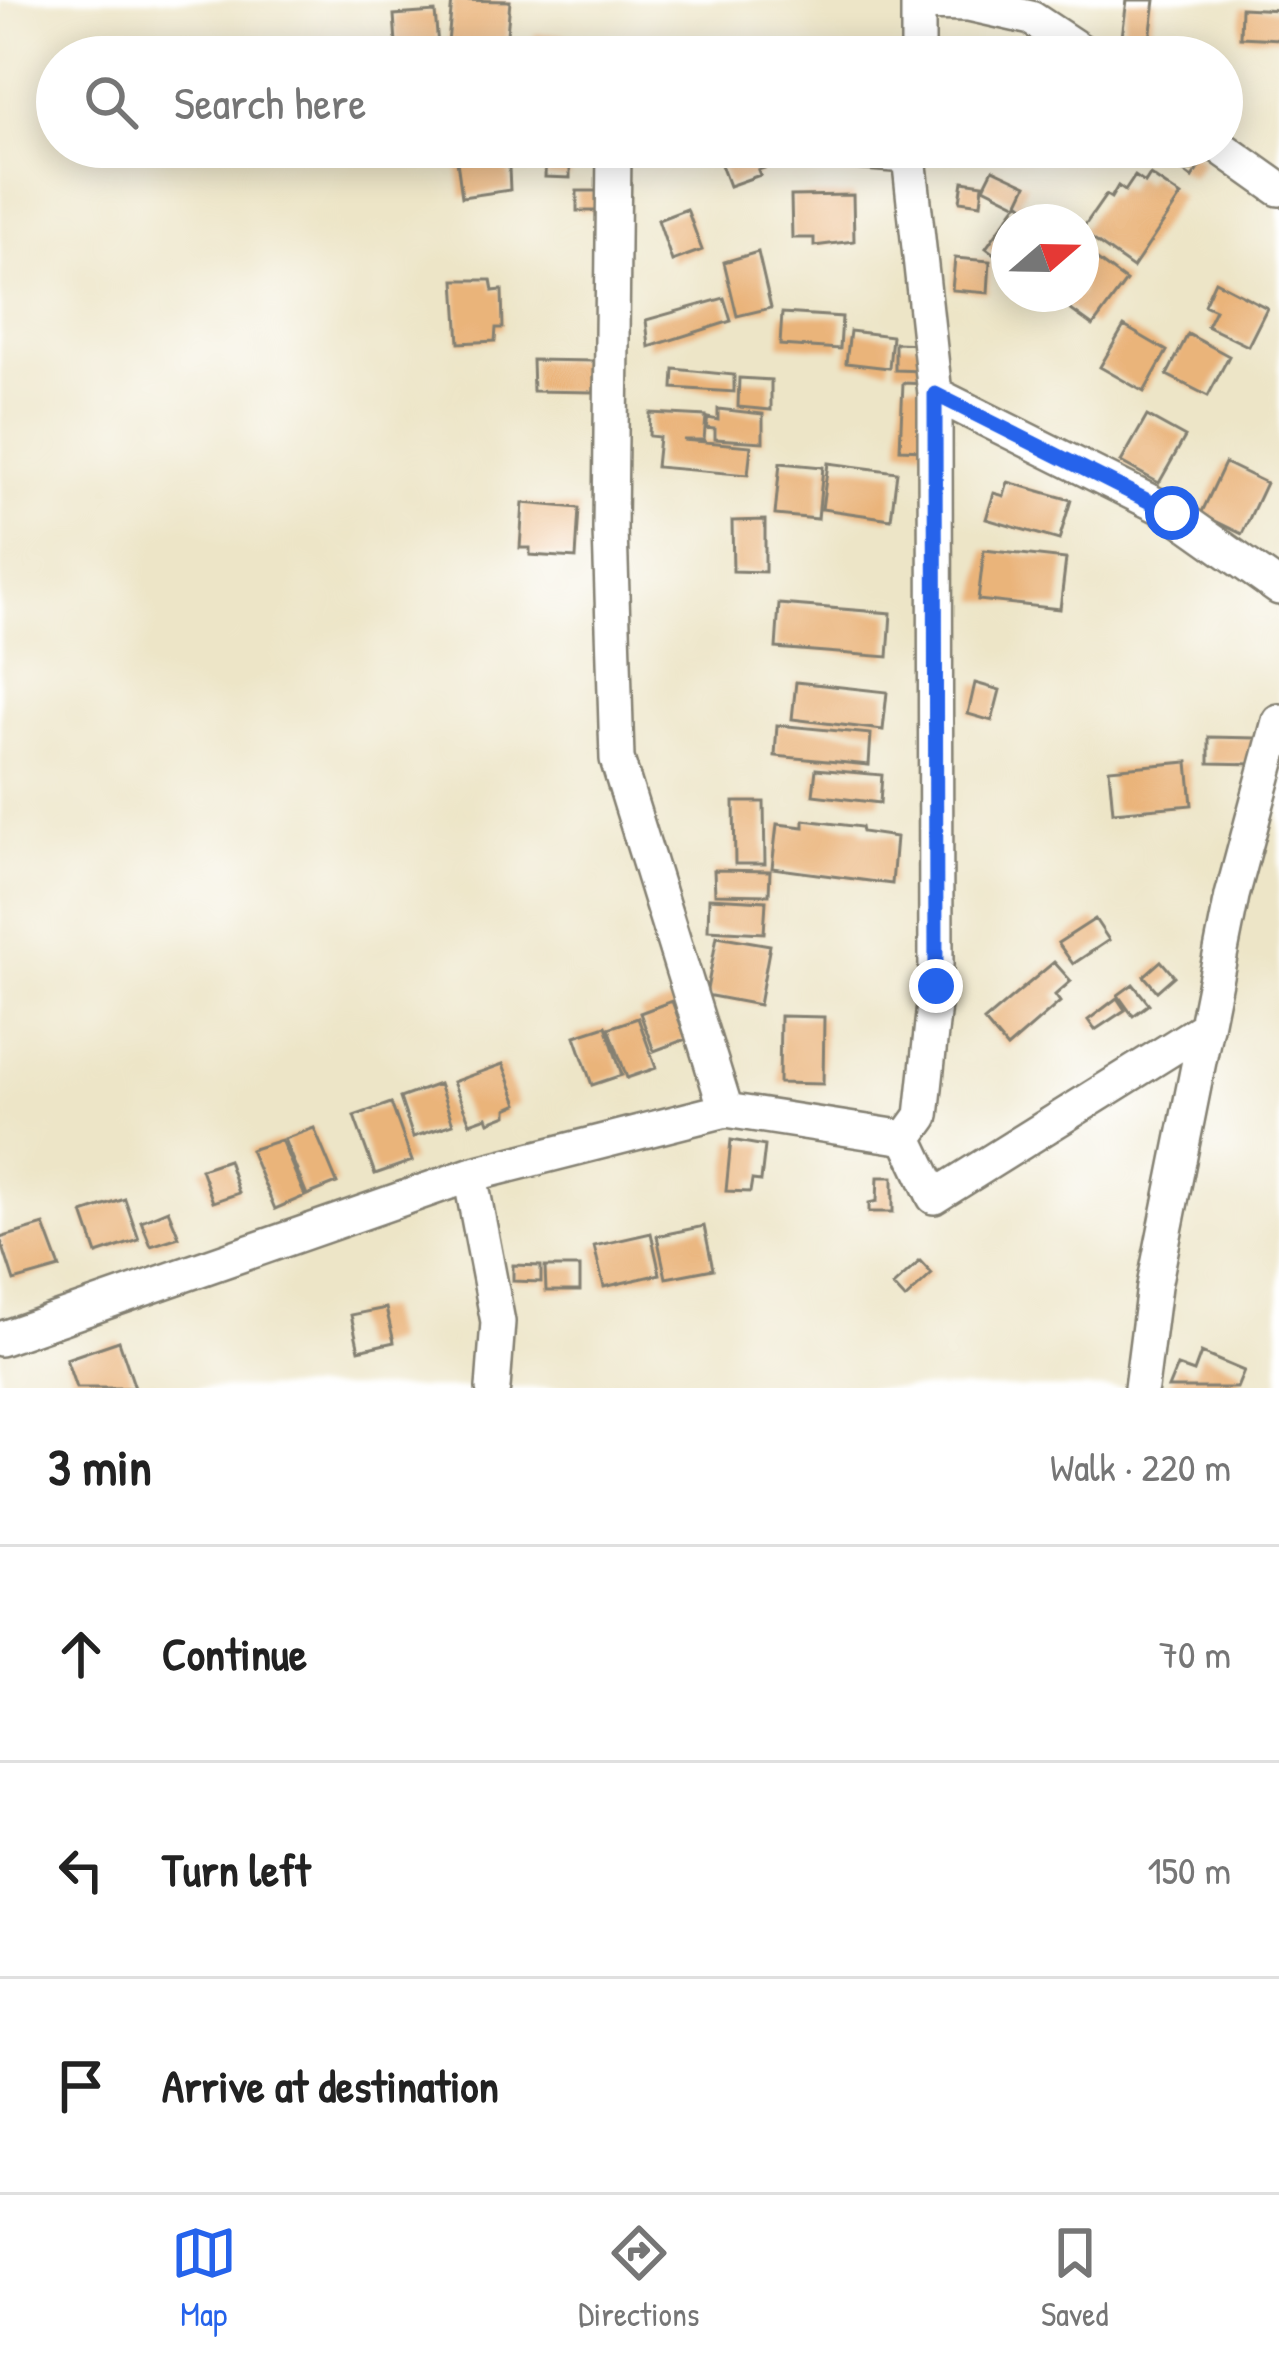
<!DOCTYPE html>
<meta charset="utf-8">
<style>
:root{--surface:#fff;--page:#f6f6f6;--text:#222;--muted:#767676;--line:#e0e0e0;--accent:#2563eb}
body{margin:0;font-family:"Patrick Hand",sans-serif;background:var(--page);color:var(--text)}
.compass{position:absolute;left:991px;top:204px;width:108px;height:108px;border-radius:50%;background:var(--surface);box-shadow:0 6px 30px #0003;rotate:70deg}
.stop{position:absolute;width:36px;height:36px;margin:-27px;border:9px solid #2563eb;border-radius:50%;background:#fff}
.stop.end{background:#2563eb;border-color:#fff;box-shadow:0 3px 12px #0008}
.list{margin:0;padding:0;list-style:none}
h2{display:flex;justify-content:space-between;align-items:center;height:156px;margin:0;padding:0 48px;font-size:51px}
h2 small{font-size:39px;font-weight:400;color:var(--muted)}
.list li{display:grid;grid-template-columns:78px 1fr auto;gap:36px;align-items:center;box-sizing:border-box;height:216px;padding:0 48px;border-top:3px solid var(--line)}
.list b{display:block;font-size:45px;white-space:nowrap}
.list em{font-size:39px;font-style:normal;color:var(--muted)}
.icon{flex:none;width:66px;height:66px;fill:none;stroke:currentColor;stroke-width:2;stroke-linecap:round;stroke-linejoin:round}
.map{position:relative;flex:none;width:1279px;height:1388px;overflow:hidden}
.search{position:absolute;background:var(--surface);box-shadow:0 6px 30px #0003;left:36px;right:36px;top:36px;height:132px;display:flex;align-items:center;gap:30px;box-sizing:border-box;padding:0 42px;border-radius:66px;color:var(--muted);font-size:45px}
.sheet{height:804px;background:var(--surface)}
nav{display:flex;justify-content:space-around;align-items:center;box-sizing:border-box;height:168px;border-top:3px solid var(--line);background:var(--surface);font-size:33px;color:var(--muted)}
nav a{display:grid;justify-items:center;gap:6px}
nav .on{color:var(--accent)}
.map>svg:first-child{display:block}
</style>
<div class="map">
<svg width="1279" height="1388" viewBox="0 0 1279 1388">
<rect width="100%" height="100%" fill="#fff"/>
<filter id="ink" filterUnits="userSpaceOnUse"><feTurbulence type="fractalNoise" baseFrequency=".00833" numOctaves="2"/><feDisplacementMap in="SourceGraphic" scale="24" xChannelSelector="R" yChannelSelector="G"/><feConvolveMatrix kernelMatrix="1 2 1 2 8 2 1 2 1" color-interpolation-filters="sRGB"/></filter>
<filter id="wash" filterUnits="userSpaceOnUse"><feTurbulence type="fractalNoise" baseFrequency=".004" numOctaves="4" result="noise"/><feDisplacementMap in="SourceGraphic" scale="48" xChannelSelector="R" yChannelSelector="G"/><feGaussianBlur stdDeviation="2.7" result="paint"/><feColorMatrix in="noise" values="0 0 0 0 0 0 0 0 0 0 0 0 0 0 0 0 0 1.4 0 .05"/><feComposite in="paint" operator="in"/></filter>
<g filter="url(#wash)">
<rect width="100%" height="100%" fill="#ede5c7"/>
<g id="blocks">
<path fill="#eab47a" d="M 452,0 L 510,1 L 505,57 L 447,54 Z
M 1127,0 L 1155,0 L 1149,47 L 1121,44 Z
M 1241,8 L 1279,10 L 1279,39 L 1240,37 Z
M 435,12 L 439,57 L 397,57 L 394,15 Z
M 534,34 L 566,34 L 568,57 L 536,57 Z
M 455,147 L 508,147 L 510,190 L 462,197 Z
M 737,150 L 739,155 L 752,150 L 754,154 L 758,153 L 764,168 L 758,170 L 760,175 L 729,186 L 718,157 Z
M 1188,150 L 1203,161 L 1192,178 L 1177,167 Z
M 546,155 L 570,155 L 570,178 L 545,177 Z
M 993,169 L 1027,185 L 1018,204 L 984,187 Z
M 1150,175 L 1181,196 L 1133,268 L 1081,231 L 1106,195 L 1111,198 L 1118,186 L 1125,191 L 1135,176 L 1145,183 Z
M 963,181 L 983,184 L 981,204 L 960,201 Z
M 577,191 L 601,191 L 600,211 L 577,211 Z
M 853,195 L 854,241 L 814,246 L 814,238 L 792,238 L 791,196 Z
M 1019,202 L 1046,222 L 1009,222 L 1009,265 L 986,248 Z
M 687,209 L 702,250 L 672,261 L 658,220 Z
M 1081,248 L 1126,281 L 1093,326 L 1049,294 L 1081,294 Z
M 758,252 L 771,308 L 737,316 L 724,262 Z
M 955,258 L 990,261 L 988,293 L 952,290 Z
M 455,280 L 491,280 L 493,291 L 502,290 L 503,328 L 496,328 L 495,341 L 459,343 Z
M 1215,281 L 1267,308 L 1248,346 L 1207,326 L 1215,310 L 1204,305 Z
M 724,298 L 731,321 L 649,347 L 646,320 Z
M 782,313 L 842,317 L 840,349 L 780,345 Z
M 1124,326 L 1167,351 L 1144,392 L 1100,367 Z
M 850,331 L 892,336 L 889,368 L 846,363 Z
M 1188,334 L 1229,356 L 1208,396 L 1167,375 Z
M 895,343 L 924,344 L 923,371 L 895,370 Z
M 532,360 L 594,361 L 594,392 L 533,391 Z
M 674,369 L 734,375 L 734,392 L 673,388 Z
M 739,378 L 771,380 L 771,410 L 738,407 Z
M 903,383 L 927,384 L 924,450 L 900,449 Z
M 718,409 L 763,414 L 763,442 L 715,439 L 715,429 L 706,428 L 708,418 L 718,420 Z
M 650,413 L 706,416 L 704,440 L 683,440 L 751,446 L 748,475 L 656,467 L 659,437 L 649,436 Z
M 1147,416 L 1185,437 L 1159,483 L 1121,462 Z
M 780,463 L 823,467 L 818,519 L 775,515 Z
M 828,463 L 897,472 L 891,519 L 822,509 Z
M 1225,463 L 1266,483 L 1242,534 L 1201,514 Z
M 1008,482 L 1071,500 L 1059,540 L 986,519 L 994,493 L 1004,496 Z
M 523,503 L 579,508 L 576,558 L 530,555 L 530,548 L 520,548 Z
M 765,520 L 765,572 L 733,571 L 732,521 Z
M 984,550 L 1066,559 L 1060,609 L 978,600 Z
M 779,604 L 891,613 L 888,657 L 776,648 Z
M 796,682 L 887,692 L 883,730 L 792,719 Z
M 975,683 L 1000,690 L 992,721 L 968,714 Z
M 777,725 L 871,734 L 869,765 L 775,756 Z
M 1209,737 L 1256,738 L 1256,764 L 1209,763 Z
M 1188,762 L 1192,805 L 1113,812 L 1109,769 Z
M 816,769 L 882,775 L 880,803 L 813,795 Z
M 734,802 L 764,802 L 765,864 L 735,864 Z
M 804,820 L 861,827 L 862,832 L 896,837 L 892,884 L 772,868 L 777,824 L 804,827 Z
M 714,870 L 770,871 L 769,895 L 715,894 Z
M 709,898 L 766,901 L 764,933 L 708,930 Z
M 1095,919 L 1109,940 L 1073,964 L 1058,943 Z
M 717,936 L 770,945 L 759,1005 L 706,995 Z
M 1161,961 L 1174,976 L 1157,991 L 1144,976 Z
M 1054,962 L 1071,981 L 1055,995 L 1060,1002 L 1007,1048 L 984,1021 Z
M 1133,984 L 1149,1004 L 1133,1016 L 1118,995 Z
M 1117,998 L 1125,1010 L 1095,1030 L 1088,1020 Z
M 672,1001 L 686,1039 L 654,1051 L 640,1013 Z
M 780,1016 L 824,1017 L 823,1084 L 779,1083 Z
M 638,1018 L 656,1068 L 627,1078 L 609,1028 Z
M 606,1026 L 622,1075 L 592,1085 L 575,1036 Z
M 503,1064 L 518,1104 L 507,1109 L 507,1115 L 489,1122 L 487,1117 L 470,1123 L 453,1082 Z
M 439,1084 L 453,1124 L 413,1137 L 400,1098 Z
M 391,1103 L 412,1161 L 375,1174 L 354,1116 Z
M 314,1128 L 337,1183 L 307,1195 L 284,1139 Z
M 281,1140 L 305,1196 L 275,1209 L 250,1150 Z
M 731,1140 L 765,1146 L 761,1181 L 752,1180 L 750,1192 L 726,1191 Z
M 228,1160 L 239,1193 L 213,1202 L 201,1169 Z
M 878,1177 L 893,1177 L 893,1212 L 869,1212 L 869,1203 L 877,1201 Z
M 125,1199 L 139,1240 L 97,1254 L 83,1213 Z
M 168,1210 L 179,1237 L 151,1246 L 141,1221 Z
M 44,1225 L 60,1268 L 14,1281 L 0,1238 Z
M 704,1226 L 713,1269 L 666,1278 L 657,1236 Z
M 651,1233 L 660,1274 L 604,1287 L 594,1246 Z
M 920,1261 L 932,1274 L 905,1299 L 893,1286 Z
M 513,1265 L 541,1266 L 541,1282 L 513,1281 Z
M 545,1267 L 580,1267 L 580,1291 L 546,1291 Z
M 386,1308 L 394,1342 L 359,1350 L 351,1315 Z
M 119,1341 L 135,1388 L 76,1388 L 66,1359 Z
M 1201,1353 L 1244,1371 L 1237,1388 L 1168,1388 L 1177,1366 L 1194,1372 Z"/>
</g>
</g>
<g filter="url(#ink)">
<use href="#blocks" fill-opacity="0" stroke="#848072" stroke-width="3"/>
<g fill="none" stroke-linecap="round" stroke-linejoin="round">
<g stroke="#848072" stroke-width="38">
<path id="minor" d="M 918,3 L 968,4 L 1031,18 L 1090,57
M 918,57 L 918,0
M 614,147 L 610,529 L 617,759 L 726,1110
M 795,147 L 907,156
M 1220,147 L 1279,189
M 935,394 L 1173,513 L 1279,588
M 906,1138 L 934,1197 L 1206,1027
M 470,1175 L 498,1322 L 493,1388
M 0,1339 L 470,1175 L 726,1110 L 906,1138 L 922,1116 L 936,986 L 935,394 L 908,147
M 1141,1388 L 1154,1286 L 1232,896 L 1279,721"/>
</g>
<use href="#minor" stroke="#fff" stroke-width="33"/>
</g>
</g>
<g fill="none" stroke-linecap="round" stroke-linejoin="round" filter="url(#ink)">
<path stroke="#2563eb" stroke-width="15" d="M 936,986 L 935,394 L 1172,513"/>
</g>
</svg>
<svg class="compass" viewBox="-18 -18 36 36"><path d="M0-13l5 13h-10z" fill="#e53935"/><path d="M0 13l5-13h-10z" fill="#767676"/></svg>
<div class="stop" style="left:1172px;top:513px"></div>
<div class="stop end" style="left:936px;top:986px"></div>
<div class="search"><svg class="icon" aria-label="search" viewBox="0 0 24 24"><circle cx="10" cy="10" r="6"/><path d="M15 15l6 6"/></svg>Search here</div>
</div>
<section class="sheet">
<h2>3 min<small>Walk · 220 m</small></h2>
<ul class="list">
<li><svg class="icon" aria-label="ahead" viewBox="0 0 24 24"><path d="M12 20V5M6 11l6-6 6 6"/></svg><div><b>Continue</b></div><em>70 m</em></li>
<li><svg class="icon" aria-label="left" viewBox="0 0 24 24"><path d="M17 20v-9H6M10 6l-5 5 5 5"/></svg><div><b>Turn left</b></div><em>150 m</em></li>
<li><svg class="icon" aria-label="arrive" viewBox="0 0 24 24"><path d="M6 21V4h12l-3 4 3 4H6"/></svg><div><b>Arrive at destination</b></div></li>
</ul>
</section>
<nav>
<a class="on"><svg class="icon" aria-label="map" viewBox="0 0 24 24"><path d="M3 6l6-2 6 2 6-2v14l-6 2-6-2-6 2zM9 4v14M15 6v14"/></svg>Map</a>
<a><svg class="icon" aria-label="directions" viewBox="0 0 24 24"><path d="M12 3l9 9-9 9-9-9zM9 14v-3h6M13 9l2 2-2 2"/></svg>Directions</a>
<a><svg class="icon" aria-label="saved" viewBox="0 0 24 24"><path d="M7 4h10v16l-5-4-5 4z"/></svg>Saved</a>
</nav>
